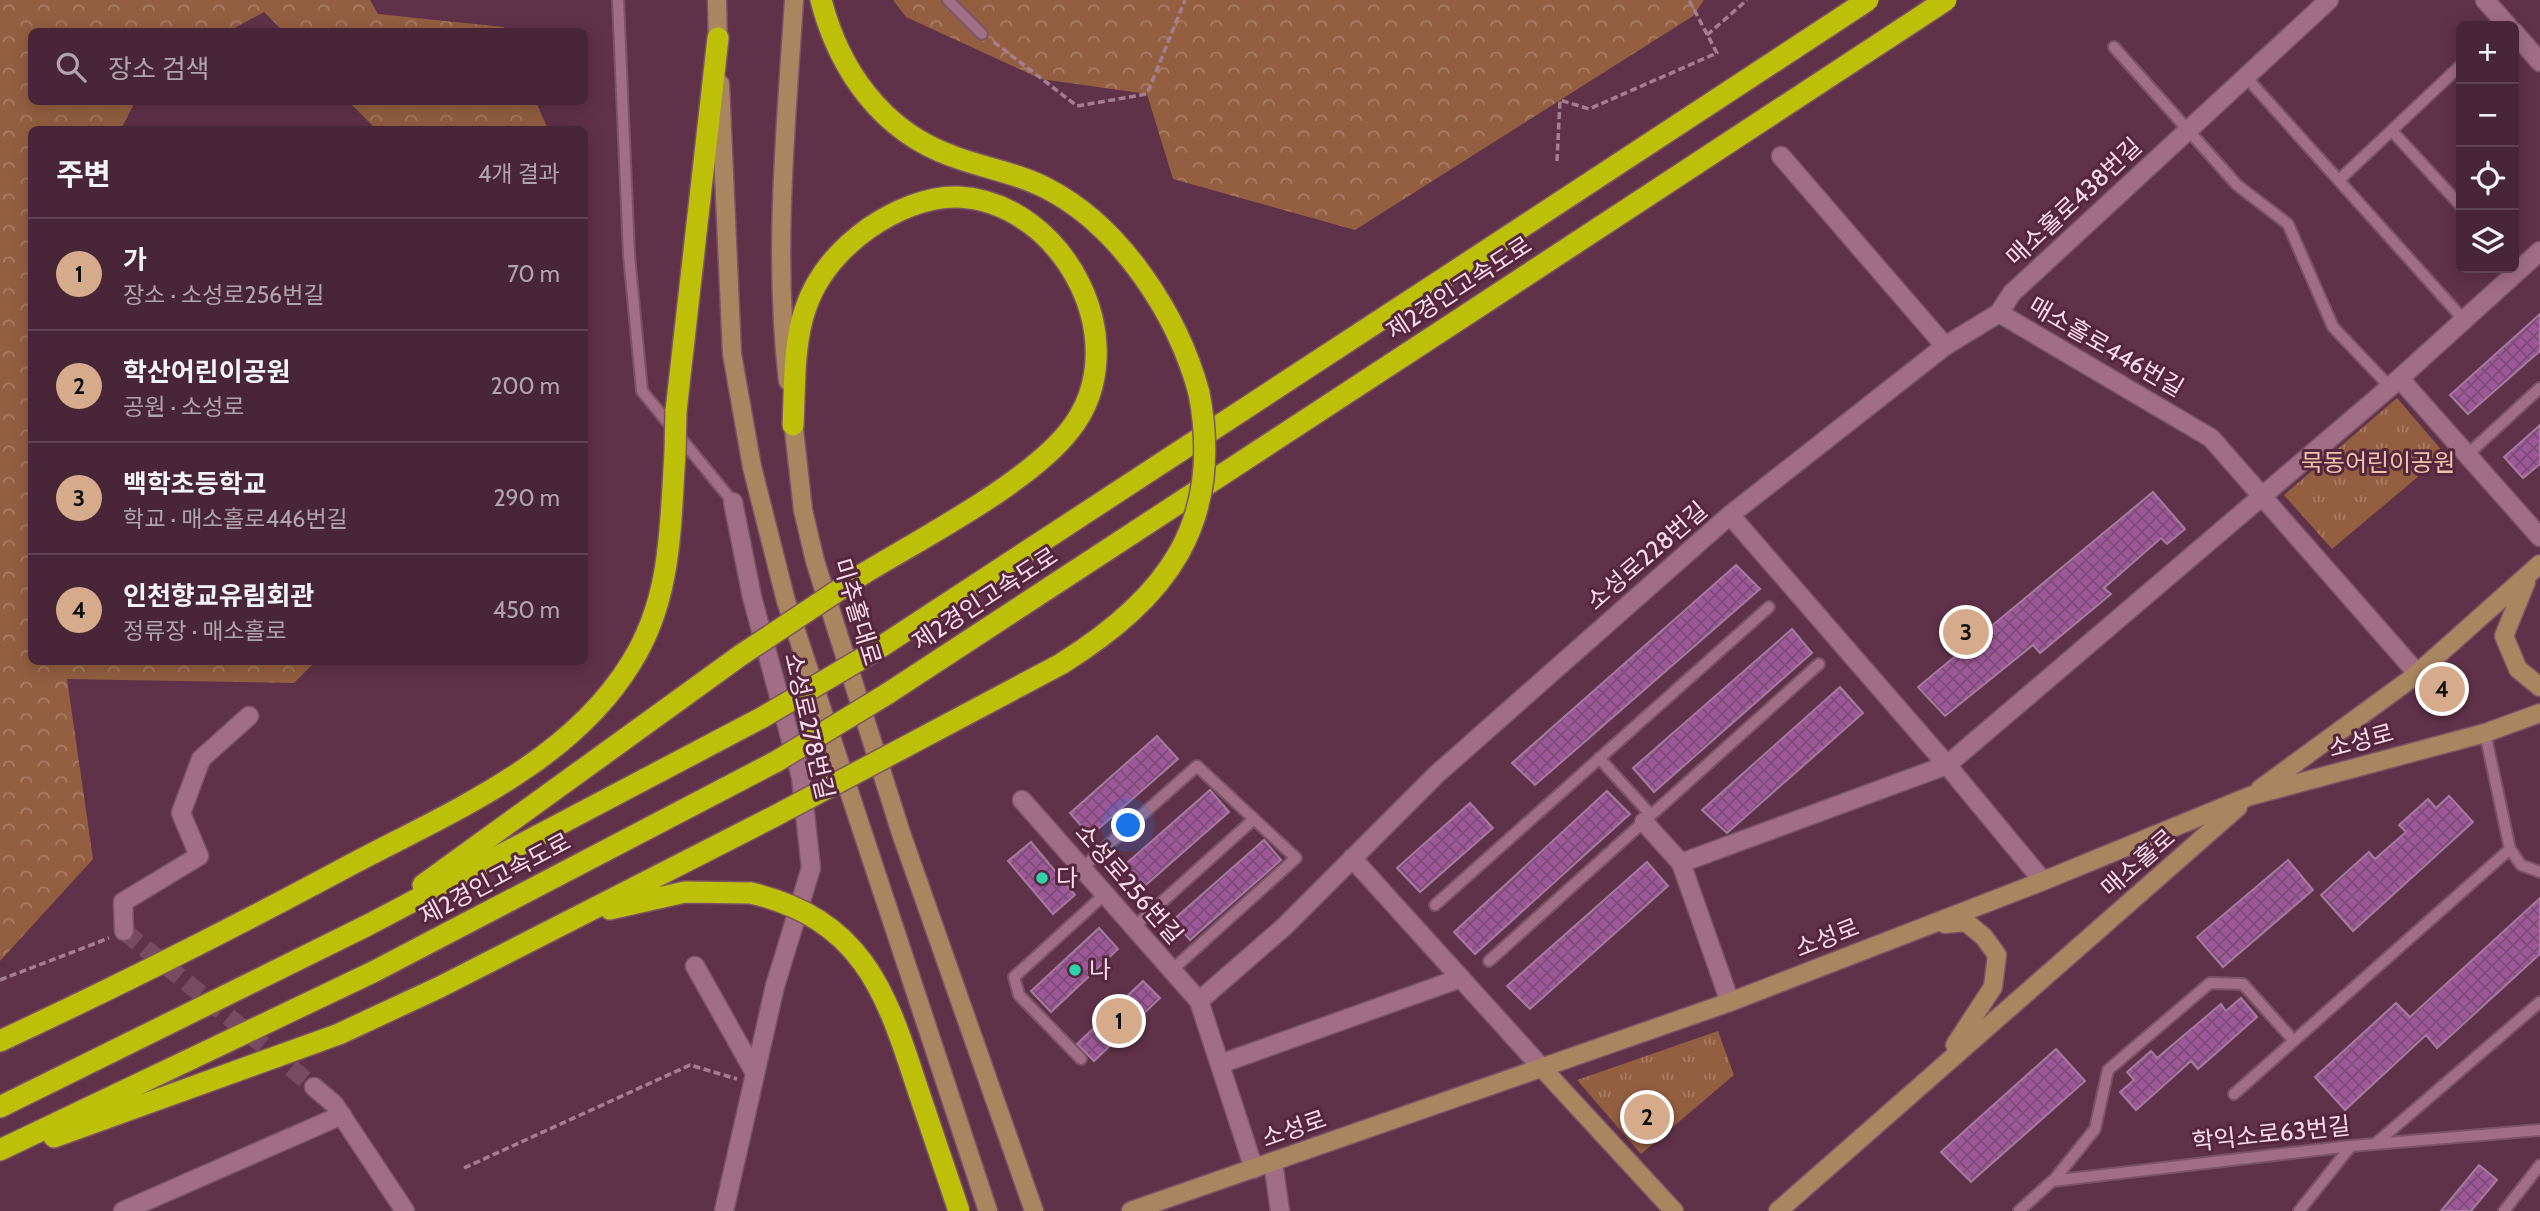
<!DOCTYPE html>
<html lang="ko">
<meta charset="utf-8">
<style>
:root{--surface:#482637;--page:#523242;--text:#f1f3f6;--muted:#b1a5ad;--line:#604352;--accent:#d6ab8b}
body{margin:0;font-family:Cabin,"Noto Sans KR",sans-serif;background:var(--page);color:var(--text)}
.controls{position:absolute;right:21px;top:21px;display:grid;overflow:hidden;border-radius:10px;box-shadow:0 4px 18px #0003}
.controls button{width:63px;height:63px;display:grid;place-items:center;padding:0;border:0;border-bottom:2px solid var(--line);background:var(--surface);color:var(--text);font:35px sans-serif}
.you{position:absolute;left:1129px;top:826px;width:24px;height:24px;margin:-18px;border:5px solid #fff;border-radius:50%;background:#1a73e8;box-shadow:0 0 0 10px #1a73e833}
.badge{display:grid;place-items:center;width:46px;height:46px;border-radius:50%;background:var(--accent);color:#111;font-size:23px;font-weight:700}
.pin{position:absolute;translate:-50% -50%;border:4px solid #fff;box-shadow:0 2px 7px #0006}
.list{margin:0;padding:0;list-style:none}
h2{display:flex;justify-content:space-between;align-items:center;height:91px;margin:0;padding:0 28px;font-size:30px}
h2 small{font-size:23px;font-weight:400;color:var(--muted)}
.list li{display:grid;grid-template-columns:46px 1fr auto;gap:21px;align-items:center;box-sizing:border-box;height:112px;padding:0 28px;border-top:2px solid var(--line)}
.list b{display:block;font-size:26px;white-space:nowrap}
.list p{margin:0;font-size:23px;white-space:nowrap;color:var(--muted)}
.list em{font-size:23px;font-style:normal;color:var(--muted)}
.icon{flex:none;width:38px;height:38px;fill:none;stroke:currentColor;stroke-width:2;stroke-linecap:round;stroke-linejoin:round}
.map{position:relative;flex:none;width:2540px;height:1211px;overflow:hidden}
.search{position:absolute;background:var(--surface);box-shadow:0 4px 18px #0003;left:28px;top:28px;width:560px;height:77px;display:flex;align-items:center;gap:18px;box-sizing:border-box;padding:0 24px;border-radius:10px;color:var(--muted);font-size:26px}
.panel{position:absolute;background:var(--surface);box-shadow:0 4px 18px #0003;left:28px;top:126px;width:560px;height:539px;border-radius:10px}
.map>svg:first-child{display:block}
</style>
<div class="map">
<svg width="2540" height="1211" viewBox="0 0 2540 1211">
<defs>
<pattern id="forest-crowns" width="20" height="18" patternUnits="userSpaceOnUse" patternTransform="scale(1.75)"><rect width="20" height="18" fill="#945f41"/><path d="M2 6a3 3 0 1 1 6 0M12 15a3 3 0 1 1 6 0" fill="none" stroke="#a97d66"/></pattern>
<pattern id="park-tufts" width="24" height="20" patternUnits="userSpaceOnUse" patternTransform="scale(1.75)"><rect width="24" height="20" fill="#945f41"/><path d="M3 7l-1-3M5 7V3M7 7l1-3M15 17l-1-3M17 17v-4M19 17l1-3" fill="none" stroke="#a97d66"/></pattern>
<pattern id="building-cross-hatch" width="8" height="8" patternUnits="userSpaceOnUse" patternTransform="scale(1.75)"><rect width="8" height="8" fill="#a0579a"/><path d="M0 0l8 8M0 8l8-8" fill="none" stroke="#7a4e74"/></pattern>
</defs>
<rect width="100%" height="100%" fill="#603249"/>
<path fill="url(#forest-crowns)" d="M 0,0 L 370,0 L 378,14 L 504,27 L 506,31 L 283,31 L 264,12 L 229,31 L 32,32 L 32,102 L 135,102 L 121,129 L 32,130 L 32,662 L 315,662 L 294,683 L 67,679 L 93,859 L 0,961 Z
M 893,0 L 1704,0 L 1693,16 L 1355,230 L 1173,179 L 1147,94 L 1041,79 L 906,17 Z
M 349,102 L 536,102 L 548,129 L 376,129 Z"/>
<path fill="url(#park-tufts)" d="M 2397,398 L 2445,454 L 2332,549 L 2284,495 Z
M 1718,1031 L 1734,1075 L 1641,1154 L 1577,1080 Z"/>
<path fill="url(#building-cross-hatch)" stroke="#a57ba0" stroke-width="2" d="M 2540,314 L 2540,351 L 2468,414 L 2450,395 Z
M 2540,425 L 2540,464 L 2523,478 L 2504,457 Z
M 2153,492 L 2185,529 L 2167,544 L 2161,538 L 2104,588 L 2111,594 L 2040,653 L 2033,645 L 1945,716 L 1918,687 Z
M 1736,565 L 1760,589 L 1535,785 L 1512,763 Z
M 1792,629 L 1812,653 L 1654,792 L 1633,768 Z
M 1840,687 L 1863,713 L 1727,833 L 1702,810 Z
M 1157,736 L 1178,759 L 1090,836 L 1070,813 Z
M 1210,790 L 1229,812 L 1140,890 L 1121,868 Z
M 1607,791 L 1630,814 L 1475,954 L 1454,932 Z
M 2449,796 L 2473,822 L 2353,931 L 2321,895 L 2369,852 L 2375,859 L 2406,832 L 2399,825 L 2428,799 L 2436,808 Z
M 1470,803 L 1493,828 L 1420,892 L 1397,868 Z
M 1264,840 L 1281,860 L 1190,940 L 1173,920 Z
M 1031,842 L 1075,895 L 1053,914 L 1008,861 Z
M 2288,860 L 2313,890 L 2223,967 L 2197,937 Z
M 1647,862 L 1668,886 L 1530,1009 L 1507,986 Z
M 2540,898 L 2540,954 L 2437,1048 L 2426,1035 L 2345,1110 L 2315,1077 L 2396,1003 L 2410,1017 Z
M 1099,928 L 1118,949 L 1051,1012 L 1031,991 Z
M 1143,981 L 1160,998 L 1094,1061 L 1077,1044 Z
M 2241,998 L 2257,1017 L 2198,1069 L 2191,1061 L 2136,1110 L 2120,1092 L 2134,1080 L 2127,1072 L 2151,1051 L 2157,1058 L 2221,1004 L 2226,1011 Z
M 2056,1049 L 2085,1081 L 1971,1182 L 1941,1152 Z
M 2479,1165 L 2497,1180 L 2471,1211 L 2441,1211 Z"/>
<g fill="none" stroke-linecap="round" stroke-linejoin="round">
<path stroke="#774c61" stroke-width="18" stroke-dasharray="18 9" stroke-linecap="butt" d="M 124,931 L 314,1087"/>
<g stroke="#7b5367" stroke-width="14">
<path id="lane" d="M 618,0 L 629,255 L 642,391 L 733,502
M 948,0 L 982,34
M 2114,47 L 2237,185 L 2288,224 L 2333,327 L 2390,387
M 2246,77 L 2464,320
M 2392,131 L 2461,206
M 2339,180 L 2461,65
M 2467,455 L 2540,388
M 2485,733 L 2510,849
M 1599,758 L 1651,815
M 1082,868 L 1197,766 L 1296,858 L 1172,970
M 1435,905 L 1769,607
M 1134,927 L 1254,819
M 1489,961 L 1819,664
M 1081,1059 L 1019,995 L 1014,977 L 1105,894
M 2234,1094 L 2510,849 L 2521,865 L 2540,872
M 2375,1144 L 2540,1002
M 2053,1181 L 2095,1129 L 2108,1070 L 2210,983 L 2243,984 L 2294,1041
M 2019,1211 L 2052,1181 L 2351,1146 L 2540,1130
M 2299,1211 L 2351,1146
M 2504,1211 L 2540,1165"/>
</g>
<g stroke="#7b5367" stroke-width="21">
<path id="street" d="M 2485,0 L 2508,26
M 2514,32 L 2540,62
M 1781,156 L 1945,346
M 1999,313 L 2012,293 L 2329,0
M 2400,379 L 2540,537
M 1730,515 L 1947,765 L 2043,881
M 1022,800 L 1199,1001 L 1254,1169
M 1644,822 L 1681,863 L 1730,1002
M 1352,858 L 1542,1068
M 1681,863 L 1947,765 L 2390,387 L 2540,251
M 124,931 L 123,902 L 199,856 L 181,813 L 201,759 L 249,716
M 695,966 L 755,1073
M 1199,1001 L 1285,926 L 1437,774 L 1730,515 L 1945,346 L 1999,313 L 2211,438 L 2417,673
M 1220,1064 L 1461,978
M 314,1087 L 334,1104 L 405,1211
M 1273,1162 L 1280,1211
M 123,1211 L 342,1115
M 724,1211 L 775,986 L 811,868 L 801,777 L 752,597 L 733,502"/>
</g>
<g stroke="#7b5367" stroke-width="21">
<path id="secondary" d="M 717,0 L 718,49
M 720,84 L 732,354 L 752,467 L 786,601 L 988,1211
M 788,381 C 773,254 786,127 794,0
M 792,412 L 803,510 L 815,561 L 901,833 L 1034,1211
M 2526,582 L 2504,636 L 2518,669 L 2540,687
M 2260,789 L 2412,678 L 2540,564
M 1945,924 L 1966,922 L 1984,937 L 1997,955 L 1993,987 L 1955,1045
M 1542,1068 L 1674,1211
M 1131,1211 L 1730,1002 L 2043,881 L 2250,796 L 2485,733 L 2540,713
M 1778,1211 L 2238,807"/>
</g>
<g stroke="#7b5367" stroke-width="24">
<path id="highway" d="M 821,0 C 839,70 882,131 952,156 C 983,168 1018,173 1048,189 C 1121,227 1178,315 1199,393
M 676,411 L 718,38
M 793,425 C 795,388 793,346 805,310 C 816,276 841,248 869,228 C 894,211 927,196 958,197 C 1064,202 1138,344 1070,430 C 1029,483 922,538 863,574
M 873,652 L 1449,275
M 887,694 L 1469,313
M 423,885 L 741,655
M 610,909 L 685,892 L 751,893
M 0,1041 C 116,987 229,930 341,870 C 443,815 568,766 631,663 C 672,598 670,527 675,453
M 0,1107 L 368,925 L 763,717
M 54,1137 L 339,1034 L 440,987 L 773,817
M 0,1150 L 373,972 L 777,761"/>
</g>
<path stroke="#a57f91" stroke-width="3.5" stroke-dasharray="7 3.5" stroke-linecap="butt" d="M 1707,35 L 1747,0
M 994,42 L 1077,106 L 1147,94 L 1185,0
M 1557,161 L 1560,100 L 1589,109 L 1717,53 L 1689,0
M 0,980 L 109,938
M 464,1168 L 690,1065 L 737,1079"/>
<use href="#lane" stroke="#a26e86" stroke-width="10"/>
<use href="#street" stroke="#a26e86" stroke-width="18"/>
<use href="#secondary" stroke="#aa8660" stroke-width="18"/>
<use href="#highway" stroke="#bdbf08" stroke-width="21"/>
<g stroke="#7b5367" stroke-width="24" stroke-linecap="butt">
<path id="highway-bridge" d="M 1449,275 L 1868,0
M 1469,313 L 1946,0
M 675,453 L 676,411
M 741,655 L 863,574
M 763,717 L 873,652
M 777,761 L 887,694
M 773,817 L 1061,664 C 1167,598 1224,523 1199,393
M 751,893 C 860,919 885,988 916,1084 C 930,1126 945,1169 959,1211"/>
</g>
<use href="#highway-bridge" stroke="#bdbf08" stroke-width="21"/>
</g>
<g fill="#2fd4aa" stroke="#55273e" stroke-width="2.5">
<circle cx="1042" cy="878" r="7"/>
<circle cx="1075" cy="970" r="7"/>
</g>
<g text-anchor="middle" stroke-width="6" stroke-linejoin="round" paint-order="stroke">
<g font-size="24" fill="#fadce9" stroke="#55273e">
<text transform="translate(2074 202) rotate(-43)" y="8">매소홀로438번길</text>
<text transform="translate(1459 288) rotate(-33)" y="8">제2경인고속도로</text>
<text transform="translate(2106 347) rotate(30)" y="8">매소홀로446번길</text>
<text transform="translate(1647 556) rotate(-41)" y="8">소성로228번길</text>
<text transform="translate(985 599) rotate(-33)" y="8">제2경인고속도로</text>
<text transform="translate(857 612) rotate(73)" y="8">미추홀대로</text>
<text transform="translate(809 726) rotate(77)" y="8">소성로278번길</text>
<text transform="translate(2361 741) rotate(-15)" y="8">소성로</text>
<text transform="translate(2138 863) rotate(-41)" y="8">매소홀로</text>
<text transform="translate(495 879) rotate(-28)" y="8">제2경인고속도로</text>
<text transform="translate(1129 884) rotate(49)" y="8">소성로256번길</text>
<text transform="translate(1827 938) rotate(-21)" y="8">소성로</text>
<text transform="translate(1294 1129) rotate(-19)" y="8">소성로</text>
<text transform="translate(2271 1134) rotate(-6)" y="8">학익소로63번길</text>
</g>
<g font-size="24" fill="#f2c3aa" stroke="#55273e">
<text x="2378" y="471">묵동어린이공원</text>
</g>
<g font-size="24" fill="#fadce9" stroke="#55273e" text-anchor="start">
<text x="1056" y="886">다</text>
<text x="1089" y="978">나</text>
</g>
</g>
</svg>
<div class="controls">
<button>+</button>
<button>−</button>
<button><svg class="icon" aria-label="locate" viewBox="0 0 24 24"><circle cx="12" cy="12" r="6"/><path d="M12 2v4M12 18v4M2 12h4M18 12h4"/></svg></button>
<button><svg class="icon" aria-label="layers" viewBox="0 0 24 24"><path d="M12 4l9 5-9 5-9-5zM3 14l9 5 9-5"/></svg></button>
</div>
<div class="you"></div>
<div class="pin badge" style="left:1119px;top:1021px">1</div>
<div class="pin badge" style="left:1647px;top:1117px">2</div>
<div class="pin badge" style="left:1966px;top:632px">3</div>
<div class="pin badge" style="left:2442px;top:689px">4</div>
<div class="search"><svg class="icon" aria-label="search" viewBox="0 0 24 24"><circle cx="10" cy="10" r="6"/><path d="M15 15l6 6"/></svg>장소 검색</div>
<section class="panel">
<h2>주변<small>4개 결과</small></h2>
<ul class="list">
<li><span class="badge">1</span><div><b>가</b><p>장소 · 소성로256번길</p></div><em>70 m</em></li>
<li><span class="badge">2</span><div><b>학산어린이공원</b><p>공원 · 소성로</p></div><em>200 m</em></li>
<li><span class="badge">3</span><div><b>백학초등학교</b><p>학교 · 매소홀로446번길</p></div><em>290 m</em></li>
<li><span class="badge">4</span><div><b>인천향교유림회관</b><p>정류장 · 매소홀로</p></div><em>450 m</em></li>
</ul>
</section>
</div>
